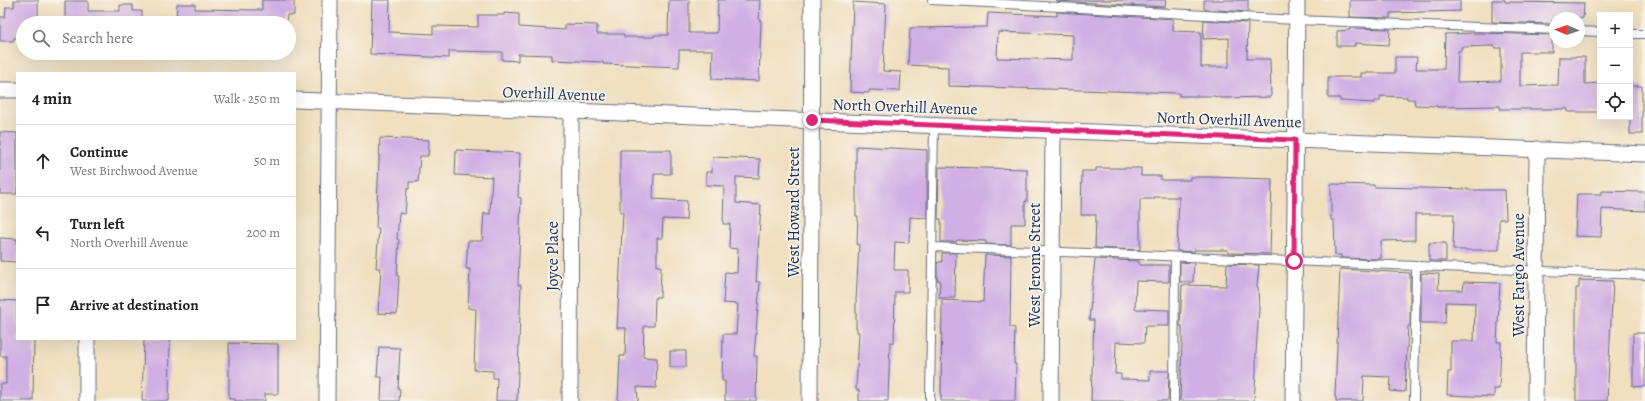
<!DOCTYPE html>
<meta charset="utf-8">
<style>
:root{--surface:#fff;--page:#f6f6f6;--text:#222;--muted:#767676;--line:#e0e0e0}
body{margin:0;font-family:Alegreya,serif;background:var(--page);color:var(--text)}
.controls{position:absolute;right:12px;top:12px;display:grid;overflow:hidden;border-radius:0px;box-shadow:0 4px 16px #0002}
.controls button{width:36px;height:36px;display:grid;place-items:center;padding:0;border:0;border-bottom:1px solid var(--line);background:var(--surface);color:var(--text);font:20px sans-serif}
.compass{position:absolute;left:1549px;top:12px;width:36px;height:36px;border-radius:50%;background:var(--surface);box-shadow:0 4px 16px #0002;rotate:272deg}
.stop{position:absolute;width:12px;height:12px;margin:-9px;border:3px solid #db2777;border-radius:50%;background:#fff}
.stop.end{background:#db2777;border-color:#fff;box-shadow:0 1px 4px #0008}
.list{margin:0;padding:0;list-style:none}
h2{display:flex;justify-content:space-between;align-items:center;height:52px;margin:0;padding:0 16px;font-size:17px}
h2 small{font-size:13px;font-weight:400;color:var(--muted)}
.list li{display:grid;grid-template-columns:26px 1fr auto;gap:12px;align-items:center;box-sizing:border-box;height:72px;padding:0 16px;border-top:1px solid var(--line)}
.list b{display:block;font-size:15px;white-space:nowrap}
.list p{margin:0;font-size:13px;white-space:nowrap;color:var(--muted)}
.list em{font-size:13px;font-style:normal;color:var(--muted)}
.icon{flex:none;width:22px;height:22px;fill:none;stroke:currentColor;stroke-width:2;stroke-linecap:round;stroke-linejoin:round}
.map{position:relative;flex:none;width:1645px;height:401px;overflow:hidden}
.search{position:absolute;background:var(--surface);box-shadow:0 4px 16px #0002;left:16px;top:16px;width:280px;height:44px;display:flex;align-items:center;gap:10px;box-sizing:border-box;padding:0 14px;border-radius:22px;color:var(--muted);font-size:15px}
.panel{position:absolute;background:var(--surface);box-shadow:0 4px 16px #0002;left:16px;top:72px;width:280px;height:268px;border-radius:0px}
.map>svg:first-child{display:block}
</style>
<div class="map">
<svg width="1645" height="401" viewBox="0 0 1645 401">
<rect width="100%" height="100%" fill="#f7f3e8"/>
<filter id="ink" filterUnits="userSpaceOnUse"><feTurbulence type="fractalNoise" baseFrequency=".025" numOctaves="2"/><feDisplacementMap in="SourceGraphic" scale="8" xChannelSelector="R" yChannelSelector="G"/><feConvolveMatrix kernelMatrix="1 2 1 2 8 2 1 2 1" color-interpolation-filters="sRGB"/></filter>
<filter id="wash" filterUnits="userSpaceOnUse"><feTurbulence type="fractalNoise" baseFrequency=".012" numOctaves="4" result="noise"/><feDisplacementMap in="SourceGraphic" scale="16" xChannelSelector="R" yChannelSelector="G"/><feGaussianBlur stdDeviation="0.9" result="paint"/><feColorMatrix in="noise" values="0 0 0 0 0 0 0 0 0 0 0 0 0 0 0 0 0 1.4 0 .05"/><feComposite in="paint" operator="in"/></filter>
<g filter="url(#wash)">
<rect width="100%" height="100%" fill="#f1dfc0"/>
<g id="blocks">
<path fill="#d1afe5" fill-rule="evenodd" d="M 14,0 L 38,0 L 38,23 L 23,23 L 23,38 L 14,38 L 13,41 L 0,41 L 0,17 L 5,17 L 6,7 L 14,7 Z
M 262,0 L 294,0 L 294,15 L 287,15 L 286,23 L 176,23 L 177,4 L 195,4 L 195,9 L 262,10 Z
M 372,0 L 390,0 L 389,32 L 433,34 L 433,26 L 478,27 L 478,15 L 504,15 L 504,13 L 519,14 L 519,27 L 565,30 L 565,24 L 597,25 L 597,34 L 624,34 L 624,37 L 654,37 L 654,35 L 668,35 L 669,0 L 689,0 L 689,33 L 717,33 L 718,0 L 760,0 L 759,20 L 761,20 L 759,81 L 712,79 L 713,50 L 679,50 L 679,67 L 603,64 L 603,62 L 552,60 L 552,55 L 518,54 L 518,61 L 502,60 L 502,52 L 449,51 L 449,58 L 370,54 Z
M 1056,0 L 1166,0 L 1165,7 L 1057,1 Z
M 1204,0 L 1248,0 L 1248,12 L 1204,9 Z
M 1350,0 L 1460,0 L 1460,11 L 1390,13 L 1390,18 L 1350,17 Z
M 1492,0 L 1505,0 L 1505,2 L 1584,3 L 1583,18 L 1555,18 L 1555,20 L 1552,20 L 1552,24 L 1492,22 Z
M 65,1 L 88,1 L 88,11 L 120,11 L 120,5 L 133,5 L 133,11 L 142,11 L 142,23 L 65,23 Z
M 853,2 L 886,4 L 883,71 L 901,72 L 900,91 L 869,90 L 869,93 L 850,92 Z
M 1057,12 L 1173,19 L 1173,31 L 1201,32 L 1201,67 L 1229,67 L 1229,38 L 1203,39 L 1204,20 L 1248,23 L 1247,59 L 1270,59 L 1271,97 L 1221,98 L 1214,96 L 1179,96 L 1179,93 L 948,86 L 948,67 L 908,65 L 910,28 L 987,27 L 988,13 L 1057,16 ZM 998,32 L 1073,35 L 1073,60 L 997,58 Z
M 1350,28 L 1390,29 L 1389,45 L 1355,43 L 1355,46 L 1337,46 L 1337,31 L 1350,30 Z
M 1482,33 L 1552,35 L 1552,52 L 1520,52 L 1520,86 L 1558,85 L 1559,57 L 1585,57 L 1585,84 L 1600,83 L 1600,112 L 1568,112 L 1568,109 L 1500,109 L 1500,106 L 1437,107 L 1437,106 L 1415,105 L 1414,99 L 1407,99 L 1407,97 L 1380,96 L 1380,101 L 1375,101 L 1374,103 L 1340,101 L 1340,98 L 1328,98 L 1328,77 L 1361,77 L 1361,73 L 1395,73 L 1395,57 L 1417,57 L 1416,69 L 1444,69 L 1445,34 ZM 1495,46 L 1495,48 L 1501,48 L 1501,81 L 1457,82 L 1458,51 L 1461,51 L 1461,47 Z
M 1630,86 L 1642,86 L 1642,134 L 1630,134 Z
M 0,132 L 17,133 L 17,194 L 0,194 Z
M 380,138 L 429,140 L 428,156 L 420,156 L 418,182 L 409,182 L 409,189 L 407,189 L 405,214 L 399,213 L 397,239 L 399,240 L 397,276 L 399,276 L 397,314 L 378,313 L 381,268 L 376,268 L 379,228 L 376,228 Z
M 856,146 L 927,150 L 927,218 L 910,217 L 909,243 L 895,242 L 894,270 L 908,270 L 908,292 L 895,292 L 894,343 L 890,342 L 888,401 L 859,401 L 859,390 L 856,390 L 859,332 L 857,332 L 857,328 L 856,328 L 856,300 L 859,245 L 857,245 L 858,216 L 856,216 Z
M 456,150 L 520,153 L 518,197 L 521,198 L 518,285 L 521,285 L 517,401 L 496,401 L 497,378 L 493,378 L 493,371 L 474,370 L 476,309 L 468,308 L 470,269 L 466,269 L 468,241 L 482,241 L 484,213 L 490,214 L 492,177 L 455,175 Z
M 620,150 L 671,150 L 671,174 L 654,174 L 653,199 L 687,201 L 686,220 L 663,219 L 662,238 L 657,238 L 657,266 L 661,266 L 660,297 L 655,297 L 654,326 L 644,326 L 643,357 L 657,358 L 656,388 L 637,387 L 638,401 L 618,401 L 620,356 L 625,356 L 626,328 L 617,328 L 623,212 L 620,212 Z
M 713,157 L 760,159 L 759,178 L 736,177 L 736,203 L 761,205 L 756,282 L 760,282 L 754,356 L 757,356 L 756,401 L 725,401 L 725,381 L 722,381 L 723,334 L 736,334 L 738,304 L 723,303 L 725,272 L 737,273 L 738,249 L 729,248 L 730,224 L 723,224 L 724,186 L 706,185 L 706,172 L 712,172 Z
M 939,167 L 1027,169 L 1027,202 L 1025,201 L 1025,224 L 1011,224 L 1011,245 L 986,244 L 986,241 L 957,240 L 956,242 L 941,242 L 941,219 L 938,219 Z
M 1096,168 L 1141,168 L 1141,176 L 1161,176 L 1161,180 L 1190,180 L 1190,177 L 1209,177 L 1272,179 L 1270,254 L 1228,253 L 1228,250 L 1194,250 L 1194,252 L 1177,251 L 1179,197 L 1154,197 L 1154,199 L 1140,199 L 1140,250 L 1095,248 L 1096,215 L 1081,215 L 1082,171 L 1096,171 Z
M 1331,184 L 1374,185 L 1374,187 L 1471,189 L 1471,190 L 1505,190 L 1506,219 L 1499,219 L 1499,250 L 1453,250 L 1454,214 L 1415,214 L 1415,240 L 1381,241 L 1381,259 L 1341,258 L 1341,255 L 1335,255 L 1334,220 L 1331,220 Z
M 1602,191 L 1644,192 L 1645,193 L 1645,211 L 1602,209 L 1601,237 L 1575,236 L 1577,194 L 1602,194 Z
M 0,238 L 17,239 L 17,262 L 0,261 Z
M 1429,243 L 1446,243 L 1446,261 L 1429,261 Z
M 942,253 L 956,253 L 955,298 L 939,298 L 940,280 L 937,280 L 937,265 L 938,262 L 942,262 Z
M 985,255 L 1011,256 L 1010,327 L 1015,328 L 1014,364 L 1016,364 L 1015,401 L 941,401 L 942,300 L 983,302 Z
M 1095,259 L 1139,261 L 1139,265 L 1169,265 L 1169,282 L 1136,281 L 1135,309 L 1169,310 L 1169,326 L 1145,326 L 1144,343 L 1116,342 L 1115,374 L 1121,374 L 1121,379 L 1150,380 L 1150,371 L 1169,371 L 1168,401 L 1091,401 L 1094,320 L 1089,320 Z
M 1180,262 L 1194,263 L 1193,282 L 1180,282 Z
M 1227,264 L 1259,265 L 1257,287 L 1258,287 L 1259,309 L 1256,353 L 1256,372 L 1254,401 L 1180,401 L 1182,343 L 1182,326 L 1180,326 L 1182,285 L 1226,286 Z
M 1340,269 L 1410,273 L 1410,326 L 1408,326 L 1405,392 L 1390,391 L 1391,377 L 1364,376 L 1363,401 L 1336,401 L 1336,397 L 1335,397 Z
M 1424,273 L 1439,274 L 1438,290 L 1463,290 L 1464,282 L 1500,283 L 1497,342 L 1501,342 L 1501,346 L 1499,389 L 1494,389 L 1494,397 L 1447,395 L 1448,372 L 1451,372 L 1451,341 L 1474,341 L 1475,303 L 1446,302 L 1445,323 L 1421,323 L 1421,274 Z
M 1579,280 L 1613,281 L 1607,401 L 1576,401 L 1576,288 L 1579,288 Z
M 0,300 L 17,301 L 17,339 L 34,339 L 33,401 L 0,401 L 0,384 L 6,384 L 6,356 L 0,356 Z
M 1633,333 L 1645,333 L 1645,387 L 1633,386 Z
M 144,339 L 170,339 L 169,401 L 142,401 Z
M 229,343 L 278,344 L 278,394 L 265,394 L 265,401 L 235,401 L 235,399 L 229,399 Z
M 379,347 L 400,348 L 398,389 L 400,389 L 399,401 L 381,401 L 382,377 L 377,377 Z
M 670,351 L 686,351 L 686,367 L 670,367 Z"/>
</g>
</g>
<g filter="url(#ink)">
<use href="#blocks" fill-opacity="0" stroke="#666d80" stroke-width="1"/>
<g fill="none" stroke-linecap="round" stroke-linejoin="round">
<g stroke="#666d80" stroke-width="10">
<path id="service" d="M 932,0 L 1296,20 L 1555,30
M 1579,31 L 1600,32
M 1630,34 L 1645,34
M 932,247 L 1645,275
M 930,401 L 934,125
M 1174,401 L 1175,257
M 1414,401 L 1416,266"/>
</g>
<g stroke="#666d80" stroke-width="17">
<path id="minor" d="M 0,90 L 17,90
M 295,100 L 1645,154
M 87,401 L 87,339
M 327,401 L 330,0
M 570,401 L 571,112
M 810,401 L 812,0
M 1051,401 L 1053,130
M 1293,401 L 1297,0
M 1535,401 L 1537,149"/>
</g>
<use href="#service" stroke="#fff" stroke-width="8"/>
<use href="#minor" stroke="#fff" stroke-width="15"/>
</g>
</g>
<g fill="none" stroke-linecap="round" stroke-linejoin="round" filter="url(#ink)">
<path stroke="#db2777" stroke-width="5" d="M 812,120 L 1295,140 L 1294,261"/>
</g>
<g text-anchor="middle" stroke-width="3.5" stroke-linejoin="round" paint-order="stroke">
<g font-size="16" fill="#1b2f5e" stroke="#f7f3e8">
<text transform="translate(554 93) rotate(2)" y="6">Overhill Avenue</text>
<text transform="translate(905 106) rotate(2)" y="6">North Overhill Avenue</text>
<text transform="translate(1229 119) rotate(2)" y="6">North Overhill Avenue</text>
<text transform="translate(793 212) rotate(-90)" y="6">West Howard Street</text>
<text transform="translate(552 256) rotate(-90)" y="6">Joyce Place</text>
<text transform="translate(1034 265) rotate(-90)" y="6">West Jerome Street</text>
<text transform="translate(1518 275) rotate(-90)" y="6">West Fargo Avenue</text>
</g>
</g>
</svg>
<div class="controls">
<button>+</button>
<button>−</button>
<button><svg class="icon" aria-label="locate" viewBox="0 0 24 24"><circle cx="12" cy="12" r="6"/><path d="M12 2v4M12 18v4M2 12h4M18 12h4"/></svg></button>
</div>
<svg class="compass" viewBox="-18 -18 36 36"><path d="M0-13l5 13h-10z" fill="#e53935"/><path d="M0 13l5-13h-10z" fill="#767676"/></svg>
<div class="stop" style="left:1294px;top:261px"></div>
<div class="stop end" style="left:812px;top:120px"></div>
<div class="search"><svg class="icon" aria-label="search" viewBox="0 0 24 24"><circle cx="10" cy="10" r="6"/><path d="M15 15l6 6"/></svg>Search here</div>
<section class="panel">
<h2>4 min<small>Walk · 250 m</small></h2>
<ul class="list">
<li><svg class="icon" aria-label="ahead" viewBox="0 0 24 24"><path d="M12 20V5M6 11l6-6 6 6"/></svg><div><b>Continue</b><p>West Birchwood Avenue</p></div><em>50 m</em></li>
<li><svg class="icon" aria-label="left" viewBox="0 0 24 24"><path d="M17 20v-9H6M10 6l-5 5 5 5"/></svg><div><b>Turn left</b><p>North Overhill Avenue</p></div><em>200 m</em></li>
<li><svg class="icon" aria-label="arrive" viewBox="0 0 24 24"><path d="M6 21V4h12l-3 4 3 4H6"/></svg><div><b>Arrive at destination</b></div></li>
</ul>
</section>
</div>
